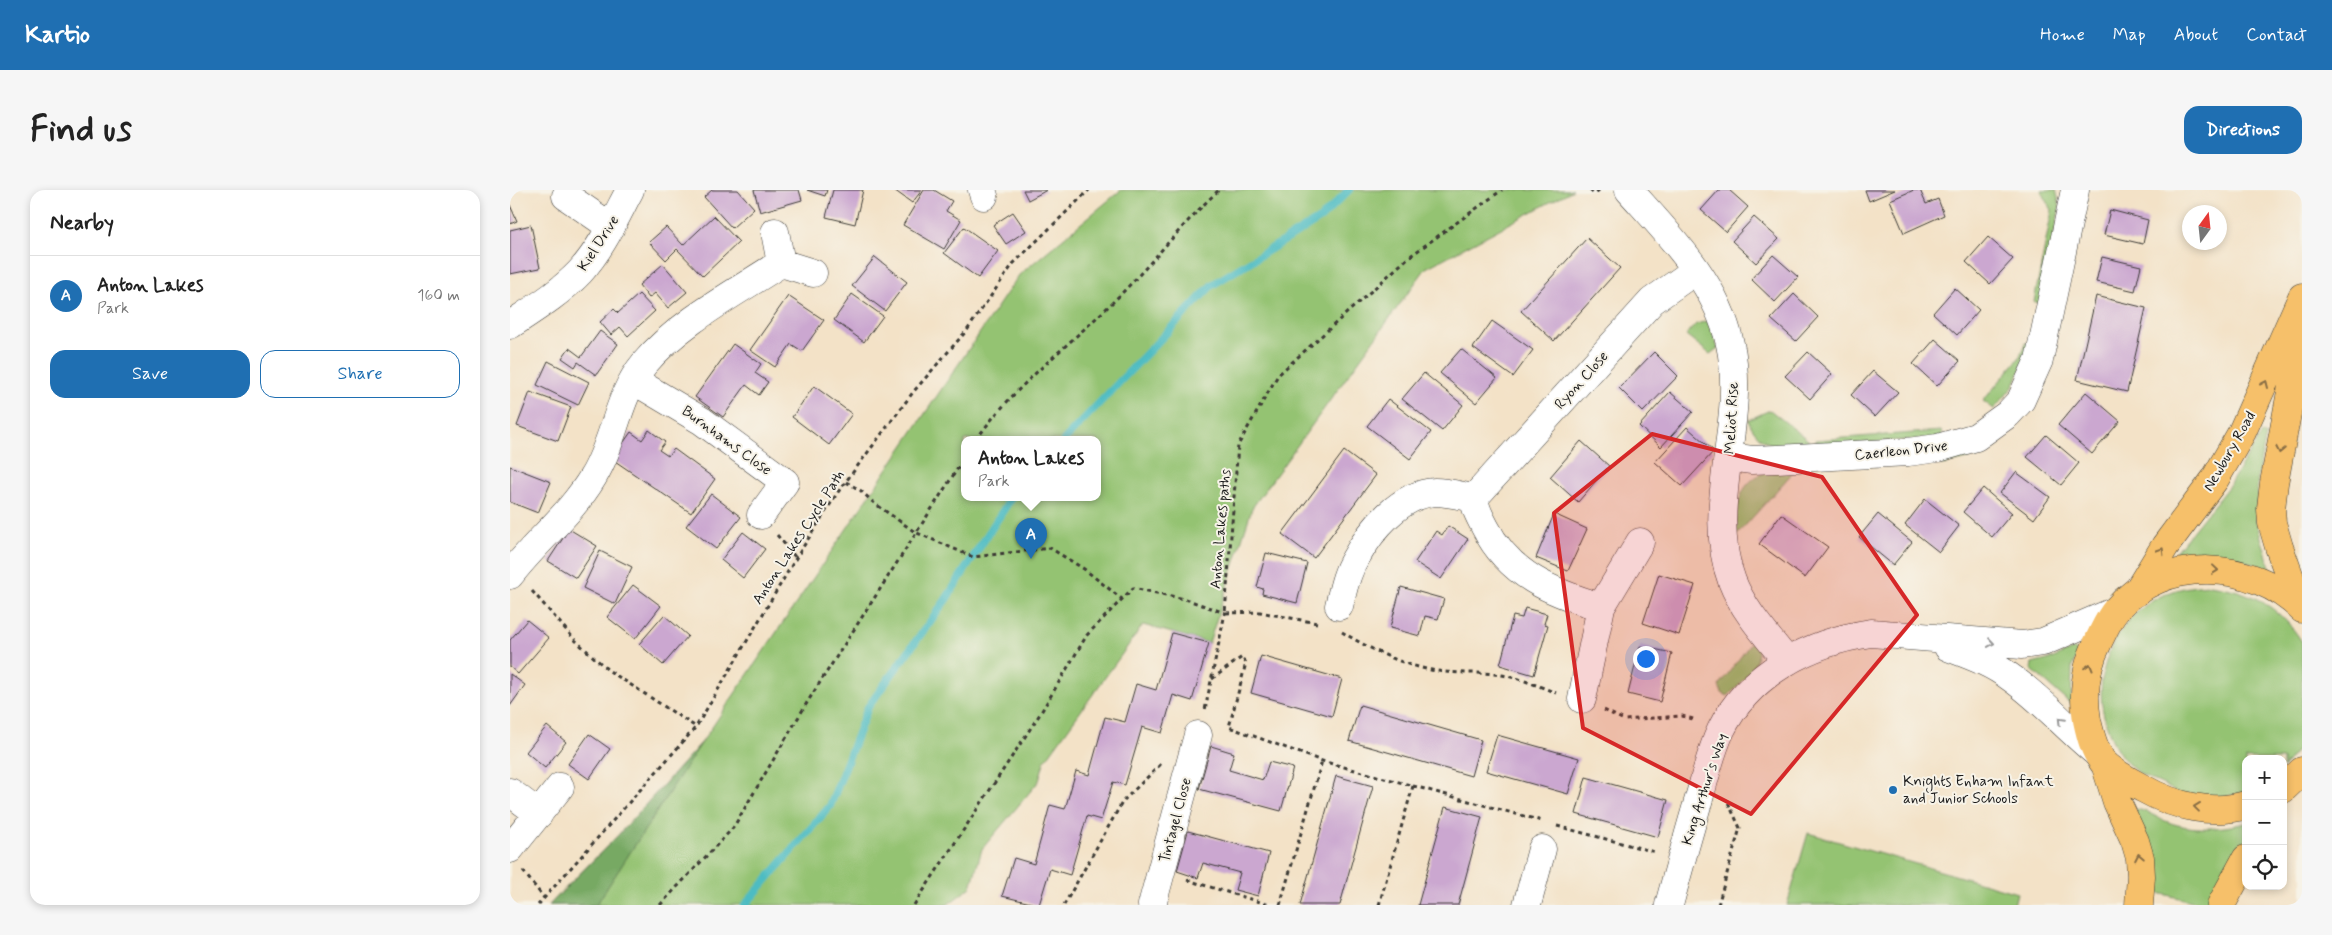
<!DOCTYPE html>
<meta charset="utf-8">
<style>
:root{--surface:#fff;--page:#f6f6f6;--text:#222;--muted:#767676;--line:#e0e0e0;--accent:#1f6fb2}
body{margin:0;font-family:Mynerve,sans-serif;background:var(--page);color:var(--text)}
.controls{position:absolute;right:15px;bottom:15px;display:grid;overflow:hidden;border-radius:10px;box-shadow:0 2px 8px #0003}
.controls button{width:45px;height:45px;display:grid;place-items:center;padding:0;border:0;border-bottom:1px solid var(--line);background:var(--surface);color:var(--text);font:25px sans-serif}
.compass{position:absolute;left:1672px;top:15px;width:45px;height:45px;border-radius:50%;background:var(--surface);box-shadow:0 2px 8px #0003;rotate:15deg}
.you{position:absolute;left:1135px;top:468px;width:18px;height:18px;margin:-12px;border:4px solid #fff;border-radius:50%;background:#1a73e8;box-shadow:0 0 0 8px #1a73e833}
.badge{display:grid;place-items:center;width:32px;height:32px;border-radius:50%;background:var(--accent);color:#fff;font-size:16px;font-weight:700}
.pin{position:absolute;translate:-50% -41px;filter:drop-shadow(0 1px 2px #0008)}
.pin::after{content:'';position:absolute;top:26px;width:18px;height:15px;background:inherit;clip-path:polygon(0 0,100% 0,50% 100%)}
.popup{position:absolute;left:451px;top:246px;width:140px;height:65px;box-sizing:border-box;display:grid;place-content:center;border-radius:10px;background:var(--surface);filter:drop-shadow(0 1px 4px #0005);font-size:16px;white-space:nowrap;color:var(--muted)}
.popup b{font-size:19px;color:var(--text)}
.popup::after{content:'';position:absolute;left:50%;top:100%;margin-left:-10px;border:10px solid transparent;border-top-color:var(--surface)}
.list{margin:0;padding:0;list-style:none}
h2{display:flex;justify-content:space-between;align-items:center;height:65px;margin:0;padding:0 20px;font-size:21px}
h2 small{font-size:16px;font-weight:400;color:var(--muted)}
.list li{display:grid;grid-template-columns:32px 1fr auto;gap:15px;align-items:center;box-sizing:border-box;height:80px;padding:0 20px;border-top:1px solid var(--line)}
.list b{display:block;font-size:19px;white-space:nowrap}
.list p{margin:0;font-size:16px;white-space:nowrap;color:var(--muted)}
.list em{font-size:16px;font-style:normal;color:var(--muted)}
.actions{display:flex;gap:10px;padding:15px 20px}
.actions a{flex:1;padding:11px 0;border:1px solid var(--accent);border-radius:15px;text-align:center;font-size:18px;color:var(--accent)}
.actions .main{background:var(--accent);color:#fff}
.icon{flex:none;width:28px;height:28px;fill:none;stroke:currentColor;stroke-width:2;stroke-linecap:round;stroke-linejoin:round}
.map{position:relative;flex:none;width:1792px;height:715px;overflow:hidden;border-radius:15px}
header{display:flex;align-items:center;gap:30px;box-sizing:border-box;height:70px;padding:0 25px;background:var(--accent);color:#fff}
header strong{font-size:24px}
nav{display:flex;gap:28px;margin-inline-start:auto;font-size:18px}
.intro{display:flex;align-items:center;justify-content:space-between;box-sizing:border-box;height:120px;padding:0 30px}
h1{margin:0;font-size:35px}
.button{padding:12px 22px;border-radius:15px;background:var(--accent);color:#fff;font-size:18px;font-weight:700}
main{display:flex;gap:30px;padding:0 30px}
aside{flex:1;background:var(--surface);border-radius:15px;box-shadow:0 2px 8px #0003}
.map>svg:first-child{display:block}
</style>
<header>
<strong>Kartio</strong>
<nav><a>Home</a><a>Map</a><a>About</a><a>Contact</a></nav>
</header>
<div class="intro"><h1>Find us</h1><a class="button">Directions</a></div>
<main>
<aside>
<h2>Nearby<small></small></h2>
<ul class="list">
<li><span class="badge">A</span><div><b>Anton Lakes</b><p>Park</p></div><em>160 m</em></li>
</ul>
<div class="actions"><a class="main">Save</a><a>Share</a></div>
</aside>
<div class="map">
<svg width="1792" height="715" viewBox="0 0 1792 715">
<rect width="100%" height="100%" fill="#f7f3e8"/>
<filter id="ink" filterUnits="userSpaceOnUse"><feTurbulence type="fractalNoise" baseFrequency=".02" numOctaves="2"/><feDisplacementMap in="SourceGraphic" scale="10" xChannelSelector="R" yChannelSelector="G"/><feConvolveMatrix kernelMatrix="1 2 1 2 8 2 1 2 1" color-interpolation-filters="sRGB"/></filter>
<filter id="wash" filterUnits="userSpaceOnUse"><feTurbulence type="fractalNoise" baseFrequency=".0096" numOctaves="4" result="noise"/><feDisplacementMap in="SourceGraphic" scale="20" xChannelSelector="R" yChannelSelector="G"/><feGaussianBlur stdDeviation="1.12" result="paint"/><feColorMatrix in="noise" values="0 0 0 0 0 0 0 0 0 0 0 0 0 0 0 0 0 1.4 0 .05"/><feComposite in="paint" operator="in"/></filter>
<g filter="url(#wash)">
<rect width="100%" height="100%" fill="#f3e2c7"/>
<path fill="#94c372" stroke="#587047" fill-rule="evenodd" d="M 611,0 L 1063,0 L 916,78 L 742,318 L 699,453 L 633,435 L 534,572 L 529,591 L 472,659 L 461,697 L 437,715 L 39,715 L 175,577 L 509,85 ZM 455,250 L 587,250 L 587,308 L 455,308 Z
M 1531,0 L 1546,0 L 1550,16 L 1530,113 L 1524,112 L 1542,20 Z
M 1198,131 L 1208,158 L 1200,164 L 1176,145 L 1186,134 Z
M 1515,153 L 1522,154 L 1503,197 L 1484,219 L 1473,211 L 1509,168 Z
M 1260,220 L 1298,250 L 1298,256 C 1269,256 1252,260 1238,230 Z
M 1431,241 L 1433,247 L 1306,257 L 1305,250 Z
M 1752,243 L 1756,246 L 1748,283 L 1746,331 L 1761,380 L 1729,369 L 1712,366 L 1667,370 L 1661,368 L 1718,297 Z
M 1477,252 L 1484,255 L 1457,269 L 1432,275 L 1430,269 Z
M 1285,280 L 1226,346 C 1225,323 1227,293 1254,283 C 1263,280 1275,281 1285,280 Z
M 1699,395 C 1739,400 1770,416 1792,452 L 1792,553 L 1773,578 L 1773,569 L 1736,569 L 1736,602 C 1718,607 1698,610 1679,607 C 1670,606 1660,598 1652,594 C 1643,590 1632,586 1625,580 C 1612,570 1603,554 1598,539 C 1577,485 1607,421 1661,402 C 1673,397 1686,396 1699,395 Z
M 1246,446 C 1254,474 1236,487 1218,506 L 1212,503 L 1209,496 Z
M 1564,459 L 1568,462 L 1562,477 L 1561,514 L 1521,479 L 1522,474 L 1541,469 Z
M 1625,619 C 1636,620 1647,628 1658,632 C 1682,641 1711,639 1736,633 L 1736,652 L 1699,715 L 1640,701 Z
M 1298,643 L 1507,703 L 1504,715 L 1277,715 Z"/>
<path fill="#77a964" stroke="#4a6240" d="M 192,552 L 86,715 L 39,715 L 109,644 Z"/>
<g fill="none" stroke-linecap="round" stroke-linejoin="round">
<path stroke="#4dbcc2" stroke-width="8" d="M 554,250 L 702,95 L 811,28 L 839,0
M 235,715 L 320,616 L 358,517 L 435,411 L 501,308"/>
</g>
<g id="blocks">
<path fill="#cba7d0" d="M 202,0 L 228,0 L 244,18 L 222,38 L 194,7 Z
M 244,0 L 289,0 L 292,10 L 250,22 Z
M 297,0 L 317,0 L 315,6 Z
M 323,0 L 353,0 L 345,34 L 316,27 Z
M 384,0 L 412,0 L 402,13 Z
M 414,0 L 424,0 L 442,11 L 436,21 L 451,30 L 434,59 L 393,35 Z
M 513,0 L 537,0 L 518,10 Z
M 1209,0 L 1219,0 L 1238,17 L 1216,42 L 1191,20 Z
M 1355,0 L 1385,0 L 1359,11 Z
M 1404,0 L 1410,0 L 1416,14 L 1428,9 L 1434,25 L 1394,43 L 1380,10 Z
M 0,15 L 7,31 L 0,34 Z
M 1600,20 L 1638,30 L 1633,54 L 1594,45 Z
M 503,22 L 516,41 L 496,54 L 483,35 Z
M 204,26 L 229,52 L 193,86 L 167,59 L 156,70 L 139,52 L 156,37 L 173,55 Z
M 1244,27 L 1269,49 L 1246,73 L 1222,51 Z
M 21,35 L 30,78 L 0,84 L 0,40 Z
M 454,37 L 488,61 L 468,88 L 434,63 Z
M 1478,47 L 1503,69 L 1480,94 L 1456,72 Z
M 1077,48 L 1110,78 L 1044,151 L 1011,121 Z
M 1263,65 L 1288,87 L 1265,112 L 1241,89 Z
M 365,67 L 397,92 L 375,121 L 342,96 Z
M 1592,67 L 1631,76 L 1625,101 L 1586,92 Z
M 153,74 L 177,102 L 158,118 L 145,103 L 139,108 L 129,95 Z
M 1445,98 L 1469,120 L 1447,145 L 1423,123 Z
M 129,104 L 145,121 L 118,146 L 110,137 L 101,145 L 90,132 L 104,119 L 108,123 Z
M 342,104 L 373,126 L 354,152 L 324,130 Z
M 1284,104 L 1308,127 L 1286,151 L 1261,129 Z
M 278,106 L 314,130 L 292,161 L 281,154 L 265,177 L 240,160 Z
M 1586,106 L 1636,118 L 1617,202 L 1567,190 Z
M 982,131 L 1023,160 L 1003,187 L 963,158 Z
M 90,141 L 108,154 L 86,185 L 68,172 L 65,177 L 52,168 L 59,158 L 71,167 Z
M 1425,149 L 1450,171 L 1427,196 L 1403,174 Z
M 223,154 L 251,174 L 245,183 L 258,192 L 249,205 L 236,195 L 213,227 L 185,207 Z
M 951,159 L 987,188 L 966,213 L 930,183 Z
M 1144,162 L 1168,186 L 1133,222 L 1109,198 Z
M 1298,162 L 1322,184 L 1300,209 L 1275,186 Z
M 38,171 L 79,192 L 68,215 L 27,195 Z
M 1363,181 L 1388,202 L 1365,227 L 1341,205 Z
M 914,183 L 953,215 L 932,241 L 892,209 Z
M 304,196 L 342,224 L 319,255 L 282,227 Z
M 20,202 L 61,217 L 48,251 L 7,236 Z
M 1160,202 L 1183,222 L 1151,257 L 1129,236 Z
M 1576,202 L 1610,231 L 1582,264 L 1548,235 Z
M 878,209 L 921,242 L 900,269 L 857,236 Z
M 1177,237 L 1204,261 L 1172,296 L 1145,272 Z
M 139,240 L 155,252 L 149,260 L 158,266 L 164,259 L 205,289 L 181,323 L 102,269 L 121,242 L 132,250 Z
M 1536,245 L 1569,273 L 1551,295 L 1517,267 Z
M 1071,251 L 1099,276 L 1068,312 L 1040,287 Z
M 834,261 L 866,285 L 804,368 L 772,344 Z
M 0,276 L 41,292 L 28,323 L 0,312 Z
M 1506,282 L 1540,307 L 1524,329 L 1490,303 Z
M 1473,298 L 1502,323 L 1482,347 L 1453,322 Z
M 201,304 L 231,327 L 206,359 L 176,336 Z
M 1415,309 L 1449,336 L 1429,362 L 1395,335 Z
M 1044,324 L 1077,339 L 1058,381 L 1026,368 Z
M 1271,324 L 1318,357 L 1295,388 L 1249,354 Z
M 1368,324 L 1402,352 L 1383,375 L 1349,347 Z
M 938,336 L 958,349 L 931,389 L 905,372 L 926,341 L 932,345 Z
M 59,339 L 87,356 L 66,388 L 38,371 Z
M 233,342 L 255,359 L 233,388 L 211,370 Z
M 90,361 L 122,377 L 105,414 L 73,398 Z
M 756,363 L 797,373 L 787,413 L 752,404 L 753,399 L 747,397 Z
M 1149,384 L 1185,395 L 1169,445 L 1133,433 Z
M 123,395 L 151,416 L 125,449 L 97,427 Z
M 891,397 L 934,409 L 928,429 L 915,426 L 910,446 L 880,438 Z
M 1015,418 L 1037,424 L 1034,434 L 1038,435 L 1024,485 L 990,475 L 1003,426 L 1012,428 Z
M 154,425 L 178,446 L 153,475 L 129,454 Z
M 17,430 L 39,448 L 8,484 L 0,477 L 0,450 Z
M 662,443 L 699,453 L 682,511 L 663,505 L 652,543 L 632,537 L 615,595 L 603,592 L 591,630 L 577,626 L 560,685 L 540,679 L 529,715 L 492,706 L 504,668 L 524,674 L 540,615 L 555,619 L 566,581 L 579,585 L 595,527 L 615,532 L 626,494 L 646,500 Z
M 1130,456 L 1162,463 L 1150,512 L 1118,504 Z
M 751,466 L 832,489 L 822,526 L 741,503 Z
M 0,484 L 15,495 L 0,516 Z
M 850,515 L 971,550 L 961,586 L 839,551 Z
M 37,536 L 56,552 L 35,578 L 16,562 Z
M 79,544 L 100,559 L 79,589 L 58,574 Z
M 987,545 L 1069,568 L 1058,604 L 976,581 Z
M 701,556 L 724,563 L 719,580 L 753,590 L 759,572 L 783,578 L 771,621 L 689,599 Z
M 826,586 L 863,596 L 842,671 L 830,715 L 790,715 Z
M 1076,587 L 1158,610 L 1148,647 L 1066,624 Z
M 935,617 L 972,627 L 948,715 L 908,715 Z
M 678,641 L 759,663 L 748,706 L 725,700 L 730,683 L 693,673 L 688,688 L 667,681 Z"/>
</g>
</g>
<g filter="url(#ink)">
<use href="#blocks" fill-opacity="0" stroke="#3c3a36" stroke-width="1"/>
<g fill="none" stroke-linecap="round" stroke-linejoin="round">
<g stroke="#3c3a36" stroke-width="29">
<path id="minor" d="M 472,0 L 474,6
M 1119,0 C 1159,45 1207,92 1220,154 C 1237,231 1194,317 1222,391 C 1233,420 1257,446 1276,470
M 56,6 L 101,37
M 265,42 L 271,73
M 0,135 C 24,119 50,103 70,82 C 92,58 105,28 120,0
M 123,190 L 192,231 L 275,292 L 251,325
M 1219,267 L 1242,270 L 1267,269 L 1398,262 L 1428,258 L 1466,247 L 1498,224 L 1511,210 L 1529,170 L 1565,0
M 964,308 L 1142,111 L 1186,80
M 0,385 C 26,351 61,324 83,287 C 105,251 107,206 134,174 C 168,133 227,102 271,73 L 303,83
M 829,416 C 833,400 836,383 845,369 C 861,340 890,304 925,302 C 938,302 952,306 964,308 C 965,319 970,327 975,337 C 999,385 1041,402 1091,417
M 1438,457 C 1459,465 1482,473 1500,487 C 1532,509 1557,539 1588,564
M 1072,509 L 1091,417 L 1130,352
M 0,602 L 29,624
M 0,659 L 50,597
M 642,715 L 688,545
M 1017,715 L 1032,659
M 1159,715 C 1169,678 1179,642 1190,605 C 1196,584 1201,561 1211,540 C 1239,483 1300,452 1361,443 L 1512,455 L 1533,452 L 1605,421"/>
</g>
<g stroke="#3c3a36" stroke-width="29">
<path id="major" d="M 1627,402 L 1655,356 L 1705,289 L 1732,242 L 1792,107
M 1791,418 L 1769,357 L 1762,333 L 1761,319 L 1764,293 L 1792,143
M 1595,574 L 1607,612 L 1625,651 L 1630,668 L 1631,686 L 1629,715
M 1773,599 L 1792,581
M 1736,615 C 1702,625 1664,616 1634,599 C 1621,592 1603,583 1593,572 C 1584,561 1580,544 1577,530 C 1572,501 1576,475 1589,450 C 1594,440 1599,428 1606,420 C 1653,364 1743,370 1792,419
M 1711,715 L 1736,669"/>
</g>
<path stroke="#3c3a36" stroke-width="3" stroke-dasharray="4 4" stroke-linecap="butt" d="M 1080,0 L 1084,4 L 1089,0
M 466,250 C 503,197 556,158 602,113 C 639,77 671,35 709,0
M 336,292 L 350,300 L 364,313 L 405,342 L 463,367 L 540,358 L 574,379 L 612,409
M 267,345 L 286,368
M 22,401 L 65,450 L 98,480 L 186,537
M 807,433 L 750,422 L 715,423 L 728,255 L 768,185 L 899,67 L 992,0
M 832,442 C 860,459 893,476 927,481 C 946,484 965,482 984,484 C 1006,486 1026,495 1046,503
M 702,489 L 732,467 L 736,473 L 719,537 L 812,571 L 1032,631
M 1094,520 L 1114,530 L 1172,526 L 1187,530
M 1047,636 L 1145,662
M 13,681 L 34,708
M 677,690 L 760,715
M 28,715 L 186,537 L 286,368 L 328,302 L 404,201 L 458,139 L 503,74 L 579,0
M 150,715 L 223,638 L 298,511 L 455,267
M 404,715 L 530,524 L 577,445 L 623,398 L 675,409 L 715,423 L 695,520
M 554,715 L 613,611 L 652,573
M 770,715 L 812,571
M 869,715 L 903,596
M 1208,715 L 1230,638 L 1217,610"/>
<use href="#minor" stroke="#fff" stroke-width="28"/>
<use href="#major" stroke="#f6c06b" stroke-width="28"/>
</g>
<defs><path id="oneway-chevron" d="M-2-3.5L2.5 0L-2 3.5" fill="none" stroke-width="1.6" stroke-linecap="round" stroke-linejoin="round" transform="scale(1.25)"/></defs>
<g stroke="#896e44">
<use href="#oneway-chevron" transform="translate(1755 194) rotate(-66)"/>
<use href="#oneway-chevron" transform="translate(1770 260) rotate(101)"/>
<use href="#oneway-chevron" transform="translate(1651 361) rotate(-58)"/>
<use href="#oneway-chevron" transform="translate(1705 380) rotate(6)"/>
<use href="#oneway-chevron" transform="translate(1579 477) rotate(-75)"/>
<use href="#oneway-chevron" transform="translate(1687 617) rotate(-173)"/>
<use href="#oneway-chevron" transform="translate(1629 667) rotate(-101)"/>
</g>
<g stroke="#999">
<use href="#oneway-chevron" transform="translate(1481 453) rotate(8)"/>
<use href="#oneway-chevron" transform="translate(1551 531) rotate(-135)"/>
</g>
</g>
<path fill="#d62828" fill-opacity="0.2" stroke="#d62828" stroke-width="4" stroke-linejoin="round" d="M 1142,244 L 1312,287 L 1407,425 L 1241,624 L 1073,538 L 1044,323 Z"/>
<circle fill="#1f6fb2" stroke="#f7f3e8" stroke-width="2" cx="1383" cy="600" r="5"/>
<g text-anchor="middle" stroke-width="4" stroke-linejoin="round" paint-order="stroke">
<g font-size="15" fill="#1c1c1c" stroke="#f7f3e8">
<text transform="translate(88 53) rotate(-57)" y="5">Kiel Drive</text>
<text transform="translate(1071 190) rotate(-48)" y="5">Ryon Close</text>
<text transform="translate(1221 228) rotate(-87)" y="5">Meliot Rise</text>
<text transform="translate(217 250) rotate(36)" y="5">Burnhams Close</text>
<text transform="translate(1391 260) rotate(-6)" y="5">Caerleon Drive</text>
<text transform="translate(1719 261) rotate(-60)" y="5">Newbury Road</text>
<text transform="translate(710 339) rotate(-85)" y="5">Anton Lakes paths</text>
<text transform="translate(288 347) rotate(-57)" y="5">Anton Lakes Cycle Path</text>
<text transform="translate(1194 599) rotate(-72)" y="5">King Arthur's Way</text>
<text transform="translate(665 630) rotate(-75)" y="5">Tintagel Close</text>
</g>
<g font-size="15" fill="#1c1c1c" stroke="#f7f3e8" text-anchor="start">
<text x="1393" y="596">Knights Enham Infant<tspan x="1393" dy="17">and Junior Schools</tspan></text>
</g>
</g>
</svg>
<div class="controls">
<button>+</button>
<button>−</button>
<button><svg class="icon" aria-label="locate" viewBox="0 0 24 24"><circle cx="12" cy="12" r="6"/><path d="M12 2v4M12 18v4M2 12h4M18 12h4"/></svg></button>
</div>
<svg class="compass" viewBox="-18 -18 36 36"><path d="M0-13l5 13h-10z" fill="#e53935"/><path d="M0 13l5-13h-10z" fill="#767676"/></svg>
<div class="you"></div>
<div class="pin badge" style="left:521px;top:369px">A</div>
<div class="popup"><b>Anton Lakes</b>Park</div>
</div>
</main>
